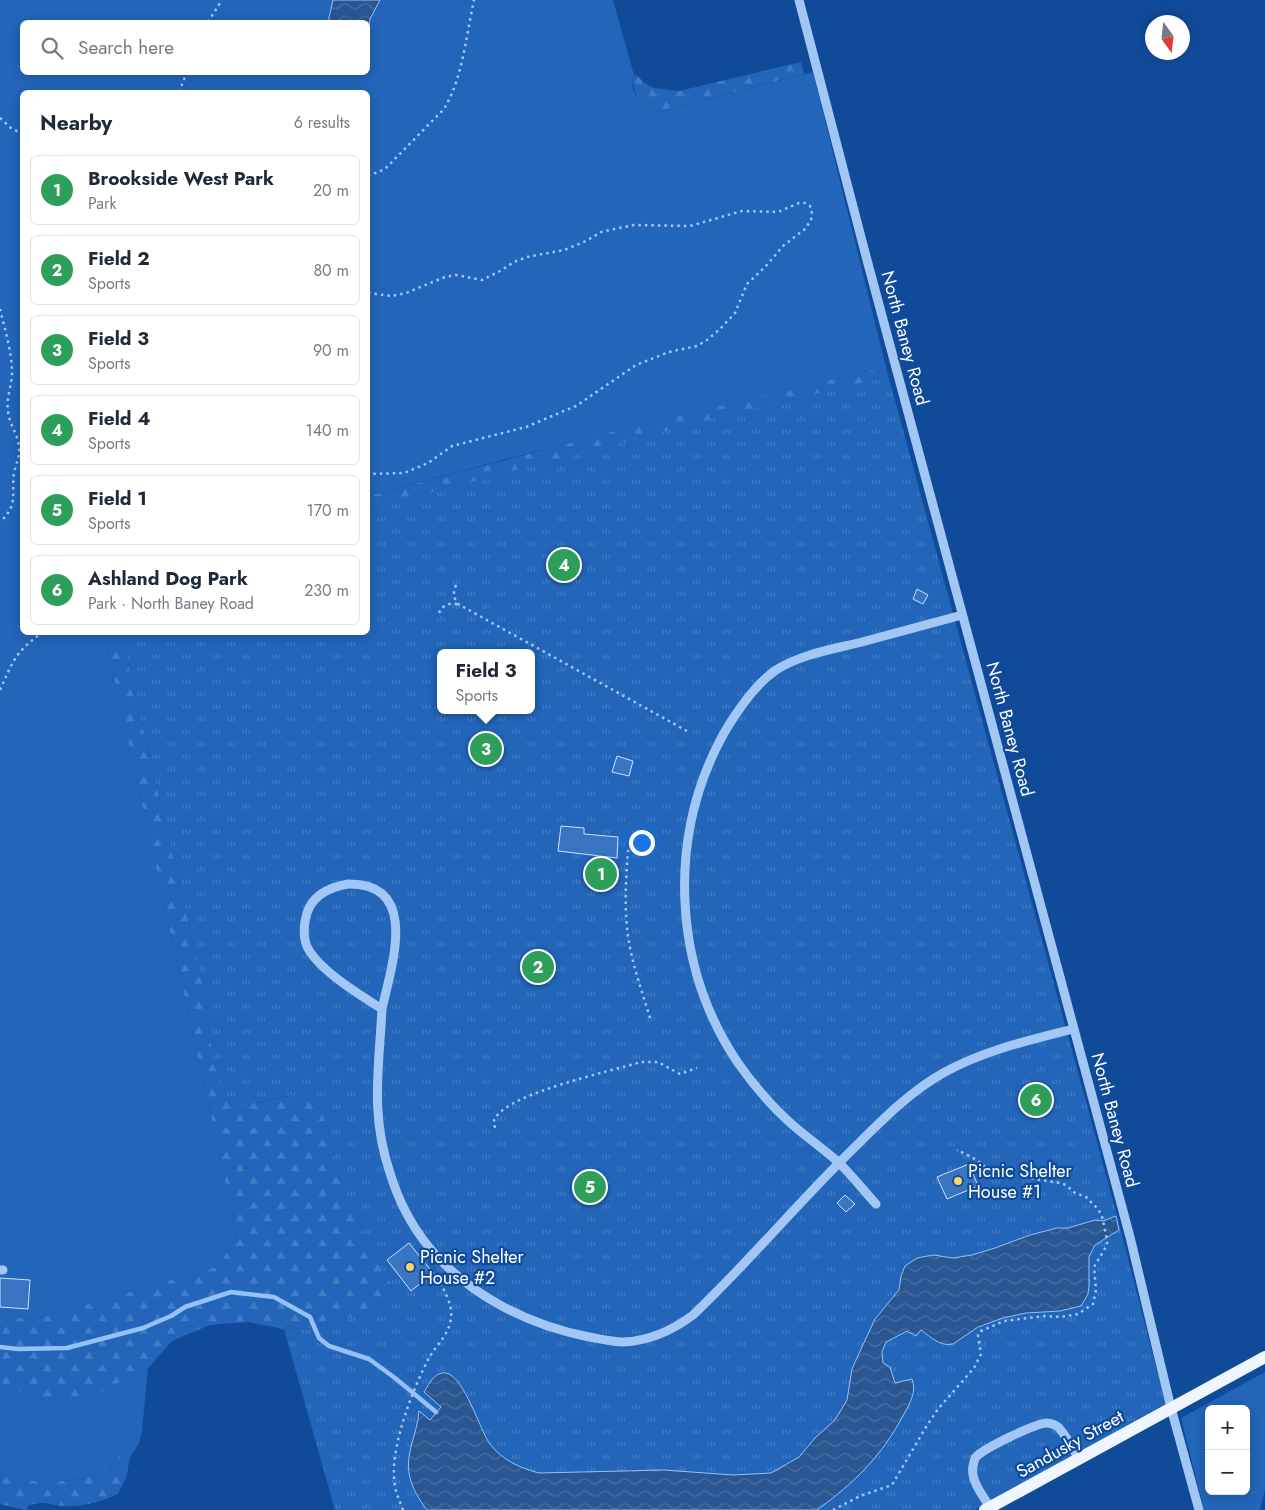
<!DOCTYPE html>
<meta charset="utf-8">
<style>
:root{--surface:#fff;--page:#f6f6f7;--text:#1f2937;--muted:#747a83;--line:#e0e1e3;--accent:#ea580c}
body{margin:0;font-family:Jost,sans-serif;background:var(--page);color:var(--text)}
.controls{position:absolute;right:15px;bottom:15px;display:grid;overflow:hidden;border-radius:8px;box-shadow:0 2px 12px #0003}
.controls button{width:45px;height:45px;display:grid;place-items:center;padding:0;border:0;border-bottom:1px solid var(--line);background:var(--surface);color:var(--text);font:25px sans-serif}
.compass{position:absolute;left:1145px;top:15px;width:45px;height:45px;border-radius:50%;background:var(--surface);box-shadow:0 2px 12px #0003;rotate:165deg}
.you{position:absolute;left:641px;top:842px;width:18px;height:18px;margin:-12px;border:4px solid #fff;border-radius:50%;background:#1a73e8;box-shadow:0 0 0 8px #1a73e833}
.badge{display:grid;place-items:center;width:32px;height:32px;border-radius:50%;background:var(--accent);color:#fff;font-size:16px;font-weight:700}
.pin{position:absolute;translate:-50% -50%;border:2px solid #fff;box-shadow:0 1px 5px #0006}
.popup{position:absolute;left:437px;top:649px;width:98px;height:65px;box-sizing:border-box;display:grid;place-content:center;border-radius:8px;background:var(--surface);filter:drop-shadow(0 1px 4px #0005);font-size:16px;white-space:nowrap;color:var(--muted)}
.popup b{font-size:19px;color:var(--text)}
.popup::after{content:'';position:absolute;left:50%;top:100%;margin-left:-10px;border:10px solid transparent;border-top-color:var(--surface)}
.list{margin:0;padding:0;list-style:none}
h2{display:flex;justify-content:space-between;align-items:center;height:65px;margin:0;padding:0 20px;font-size:21px}
h2 small{font-size:16px;font-weight:400;color:var(--muted)}
.list li{display:grid;grid-template-columns:32px 1fr auto;gap:15px;align-items:center;box-sizing:border-box;height:70px;margin:0 10px 10px;padding:0 10px;border:1px solid var(--line);border-radius:8px}
.list b{display:block;font-size:19px;white-space:nowrap}
.list p{margin:0;font-size:16px;white-space:nowrap;color:var(--muted)}
.list em{font-size:16px;font-style:normal;color:var(--muted)}
.icon{flex:none;width:28px;height:28px;fill:none;stroke:currentColor;stroke-width:2;stroke-linecap:round;stroke-linejoin:round}
.map{position:relative;flex:none;width:1265px;height:1510px;overflow:hidden}
.search{position:absolute;background:var(--surface);box-shadow:0 2px 12px #0003;left:20px;top:20px;width:350px;height:55px;display:flex;align-items:center;gap:12px;box-sizing:border-box;padding:0 18px;border-radius:8px;color:var(--muted);font-size:19px}
.panel{position:absolute;background:var(--surface);box-shadow:0 2px 12px #0003;left:20px;top:90px;width:350px;height:545px;border-radius:8px}
.map>svg:first-child{display:block}
</style>
<div class="map">
<svg width="1265" height="1510" viewBox="0 0 1265 1510">
<defs>
<pattern id="forest-firs" width="22" height="20" patternUnits="userSpaceOnUse" patternTransform="scale(1.25)"><rect width="22" height="20" fill="#2265b9"/><path d="M5 1l3.5 6h-7zM16 11l3.5 6h-7z" fill="#437cc4"/></pattern>
<pattern id="park-tufts" width="24" height="20" patternUnits="userSpaceOnUse" patternTransform="scale(1.25)"><rect width="24" height="20" fill="#2265b9"/><path d="M3 7l-1-3M5 7V3M7 7l1-3M15 17l-1-3M17 17v-4M19 17l1-3" fill="none" stroke="#437cc4"/></pattern>
<pattern id="water-waves" width="16" height="10" patternUnits="userSpaceOnUse" patternTransform="scale(1.25)"><rect width="16" height="10" fill="#2a5691"/><path d="M0 5q4-4 8 0t8 0" fill="none" stroke="#4a6fa2"/></pattern>
</defs>
<rect width="100%" height="100%" fill="#104b9a"/>
<path fill="#2265b9" fill-rule="evenodd" d="M 0,0 L 613,0 L 634,75 C 626,89 643,104 652,113 L 813,72 L 887,371 L 880,372 L 872,370 L 514,457 L 368,496 L 368,92 L 22,92 L 22,632 L 104,633 L 237,1234 L 219,1266 L 36,1319 L 0,1317 ZM 22,22 L 368,22 L 368,72 L 22,72 Z
M 148,1368 L 142,1431 L 139,1443 L 130,1457 L 120,1456 L 109,1469 L 82,1479 L 43,1483 L 0,1473 L 0,1384 L 48,1401 L 101,1392 Z
M 1265,1372 L 1265,1489 L 1260,1510 L 1204,1510 L 1181,1418 ZM 1209,1409 L 1246,1409 L 1246,1491 L 1209,1491 Z"/>
<path fill="url(#forest-firs)" d="M 801,62 L 804,74 L 652,113 C 638,109 637,94 632,82 L 634,75 L 638,76 L 643,82 L 654,88 L 679,91 Z
M 872,370 L 880,372 L 878,379 L 368,509 L 368,496 L 620,430 Z
M 104,633 L 121,633 L 205,993 L 210,1037 L 219,1083 L 258,1103 L 293,1095 L 307,1100 L 321,1111 L 328,1128 L 338,1174 L 369,1251 L 391,1283 L 392,1291 L 389,1298 L 362,1314 L 311,1328 L 284,1329 L 248,1322 L 210,1325 L 172,1341 L 148,1368 L 101,1392 L 74,1399 L 48,1401 L 0,1384 L 0,1317 L 36,1319 L 219,1266 L 237,1234 Z
M 120,1455 L 130,1457 L 126,1478 L 118,1494 C 100,1502 83,1507 63,1506 C 46,1505 46,1500 28,1506 L 27,1510 L 24,1510 L 0,1504 L 0,1473 L 43,1483 L 82,1479 L 109,1469 Z"/>
<path fill="url(#park-tufts)" fill-rule="evenodd" d="M 887,371 L 1116,1212 L 1166,1406 L 974,1510 L 335,1510 L 284,1329 L 311,1328 L 362,1314 L 389,1298 L 392,1291 L 391,1283 L 369,1251 L 353,1215 L 338,1174 L 328,1128 L 321,1111 L 307,1100 L 293,1095 L 241,1106 C 237,1104 231,1101 228,1098 C 212,1082 208,1017 205,993 L 121,633 L 368,632 L 368,509 L 699,422 L 878,379 L 880,372 ZM 441,653 L 531,653 L 531,710 L 441,710 Z"/>
<path fill="url(#water-waves)" stroke="#94c2f8" d="M 333,0 L 380,0 L 370,19 L 368,35 L 368,22 L 328,22 Z
M 1116,1216 L 1119,1230 L 1095,1245 L 1089,1257 L 1089,1286 L 1088,1294 L 1081,1306 L 1060,1311 L 1026,1313 L 1003,1318 L 978,1327 L 953,1344 C 940,1347 931,1337 921,1330 L 916,1336 L 907,1331 L 886,1342 L 882,1352 L 883,1363 L 890,1367 L 895,1383 L 912,1379 C 917,1391 910,1403 904,1414 C 881,1457 855,1482 817,1510 L 427,1510 C 410,1487 404,1471 412,1443 C 415,1432 418,1423 419,1411 L 430,1420 L 441,1407 L 424,1392 C 428,1386 432,1377 439,1374 C 461,1363 479,1430 490,1444 C 502,1460 520,1468 539,1473 L 664,1470 L 733,1475 L 771,1473 L 799,1457 L 815,1438 L 835,1420 L 847,1400 L 852,1369 L 861,1349 L 875,1319 L 899,1290 L 901,1276 L 905,1266 L 917,1258 L 933,1255 L 953,1258 L 972,1255 L 995,1248 L 1030,1235 L 1057,1228 L 1068,1228 L 1095,1220 L 1103,1221 Z"/>
<g fill="none" stroke-linecap="round" stroke-linejoin="round">
<path stroke="#94c2f8" stroke-width="4.5" d="M 0,1347 L 18,1349 L 67,1348 L 143,1328 L 171,1316 L 185,1307 L 231,1292 L 274,1297 L 310,1317 L 319,1338 L 329,1346 L 369,1359 L 395,1378 L 436,1412"/>
</g>
<path fill="#3975c2" stroke="#cbe2fe" d="M 917,589 L 928,595 L 923,604 L 913,599 Z
M 617,756 L 633,761 L 629,776 L 612,772 Z
M 561,826 L 584,828 L 584,834 L 618,837 L 617,858 L 558,851 Z
M 969,1164 L 978,1186 L 947,1199 L 937,1177 Z
M 845,1195 L 855,1204 L 846,1212 L 837,1203 Z
M 409,1243 L 433,1273 L 411,1291 L 387,1260 Z
M 0,1278 L 30,1280 L 28,1309 L 0,1307 Z"/>
<g fill="none" stroke-linecap="round" stroke-linejoin="round">
<path stroke="#a3c7f5" stroke-width="2.5" stroke-dasharray="2.5 4" stroke-linecap="butt" d="M 208,22 L 222,0
M 179,92 L 187,72
M 0,118 L 11,128 L 22,134
M 368,176 L 385,169 L 444,109 C 463,77 466,36 474,0
M 368,293 L 391,296 L 406,293 L 445,277 L 456,275 L 482,280 L 500,271 L 514,262 L 527,257 L 564,250 L 586,241 L 601,232 L 619,228 L 634,225 L 690,226 L 742,211 L 778,212 L 799,203 L 805,203 L 810,206 L 812,211 L 811,220 L 805,229 L 783,246 L 765,267 L 747,284 L 735,313 L 720,329 L 707,340 L 697,346 L 669,352 L 636,365 L 576,406 L 526,427 L 452,446 L 428,463 L 404,473 L 368,474
M 0,309 C 5,330 12,352 12,373 C 12,385 6,398 8,411 C 9,424 18,434 19,447 C 20,456 16,464 14,473 C 11,494 19,505 0,522
M 456,585 C 453,593 453,597 458,604 L 687,731
M 439,613 C 443,604 450,603 458,604
M 0,690 C 13,661 15,652 43,632
M 650,1018 C 642,991 632,964 628,936 C 624,908 626,879 628,851 L 653,853
M 495,1128 C 494,1123 493,1120 496,1117 C 511,1093 611,1071 641,1062 L 658,1062 L 680,1074 L 697,1068
M 403,1510 C 399,1499 394,1489 394,1477 C 392,1443 413,1388 429,1358 C 437,1344 449,1335 451,1318 C 453,1304 442,1284 433,1273
M 833,1510 L 860,1496 L 892,1485 L 926,1427 L 938,1409 L 974,1368 L 981,1354 L 978,1335 L 981,1331 L 1004,1321 L 1045,1316 L 1061,1317 L 1078,1314 L 1093,1304 L 1096,1290 L 1094,1267 L 1107,1245 L 1107,1240 L 1102,1216 L 1098,1209 L 1086,1197 L 1075,1193 L 1066,1185 L 1060,1183 L 1034,1179 L 1007,1171 L 996,1173 L 988,1171 C 982,1161 967,1155 957,1150"/>
<path stroke="#a3c7f5" stroke-width="9" d="M 799,0 L 867,260 L 1130,1237 L 1171,1408 L 1199,1510
M 348,884 C 421,883 391,967 382,1009 C 360,995 315,968 306,944 C 303,934 304,923 307,913 C 313,894 331,887 348,884 Z
M 382,1009 C 379,1068 370,1114 390,1173 C 398,1199 411,1225 428,1246 C 468,1295 528,1325 589,1337 C 600,1339 612,1342 623,1342 C 648,1341 673,1330 693,1315 C 750,1261 801,1199 858,1144 C 884,1118 912,1090 945,1072 C 985,1050 1030,1040 1073,1029
M 876,1204 C 863,1190 851,1174 837,1161 C 821,1147 802,1134 786,1119 C 768,1102 752,1083 738,1063 C 672,965 667,836 724,733 C 737,711 754,685 776,670 C 801,654 834,649 862,642 C 895,633 929,624 962,615
M 0,1270 L 3,1270
M 990,1507 C 983,1496 970,1480 973,1466 C 973,1465 975,1459 975,1458 C 982,1449 1036,1423 1047,1423 C 1050,1423 1056,1425 1058,1427 C 1064,1432 1074,1451 1079,1459"/>
<path stroke="#f0f6ff" stroke-width="12" d="M 985,1510 L 1265,1357"/>
</g>
<g fill="#ffd566" stroke="#104b9a" stroke-width="2">
<circle cx="958" cy="1181" r="5"/>
<circle cx="410" cy="1267" r="5"/>
</g>
<g text-anchor="middle" stroke-width="4.5" stroke-linejoin="round" paint-order="stroke">
<g font-size="18" fill="#fff" stroke="#104b9a">
<text transform="translate(905 338) rotate(75)" y="6">North Baney Road</text>
<text transform="translate(1010 729) rotate(75)" y="6">North Baney Road</text>
<text transform="translate(1115 1120) rotate(75)" y="6">North Baney Road</text>
<text transform="translate(1070 1444) rotate(-29)" y="6">Sandusky Street</text>
</g>
<g font-size="18" fill="#fff" stroke="#104b9a" text-anchor="start">
<text x="968" y="1177">Picnic Shelter<tspan x="968" dy="21">House #1</tspan></text>
<text x="420" y="1263">Picnic Shelter<tspan x="420" dy="21">House #2</tspan></text>
</g>
</g>
</svg>
<div class="controls">
<button>+</button>
<button>−</button>
</div>
<svg class="compass" viewBox="-18 -18 36 36"><path d="M0-13l5 13h-10z" fill="#e53935"/><path d="M0 13l5-13h-10z" fill="#747a83"/></svg>
<div class="you"></div>
<div class="pin badge" style="left:601px;top:874px;background:#2e9e5b">1</div>
<div class="pin badge" style="left:538px;top:967px;background:#2e9e5b">2</div>
<div class="pin badge" style="left:486px;top:749px;background:#2e9e5b">3</div>
<div class="popup"><b>Field 3</b>Sports</div>
<div class="pin badge" style="left:564px;top:565px;background:#2e9e5b">4</div>
<div class="pin badge" style="left:590px;top:1187px;background:#2e9e5b">5</div>
<div class="pin badge" style="left:1036px;top:1100px;background:#2e9e5b">6</div>
<div class="search"><svg class="icon" aria-label="search" viewBox="0 0 24 24"><circle cx="10" cy="10" r="6"/><path d="M15 15l6 6"/></svg>Search here</div>
<section class="panel">
<h2>Nearby<small>6 results</small></h2>
<ul class="list">
<li><span class="badge" style="background:#2e9e5b">1</span><div><b>Brookside West Park</b><p>Park</p></div><em>20 m</em></li>
<li><span class="badge" style="background:#2e9e5b">2</span><div><b>Field 2</b><p>Sports</p></div><em>80 m</em></li>
<li><span class="badge" style="background:#2e9e5b">3</span><div><b>Field 3</b><p>Sports</p></div><em>90 m</em></li>
<li><span class="badge" style="background:#2e9e5b">4</span><div><b>Field 4</b><p>Sports</p></div><em>140 m</em></li>
<li><span class="badge" style="background:#2e9e5b">5</span><div><b>Field 1</b><p>Sports</p></div><em>170 m</em></li>
<li><span class="badge" style="background:#2e9e5b">6</span><div><b>Ashland Dog Park</b><p>Park · North Baney Road</p></div><em>230 m</em></li>
</ul>
</section>
</div>
